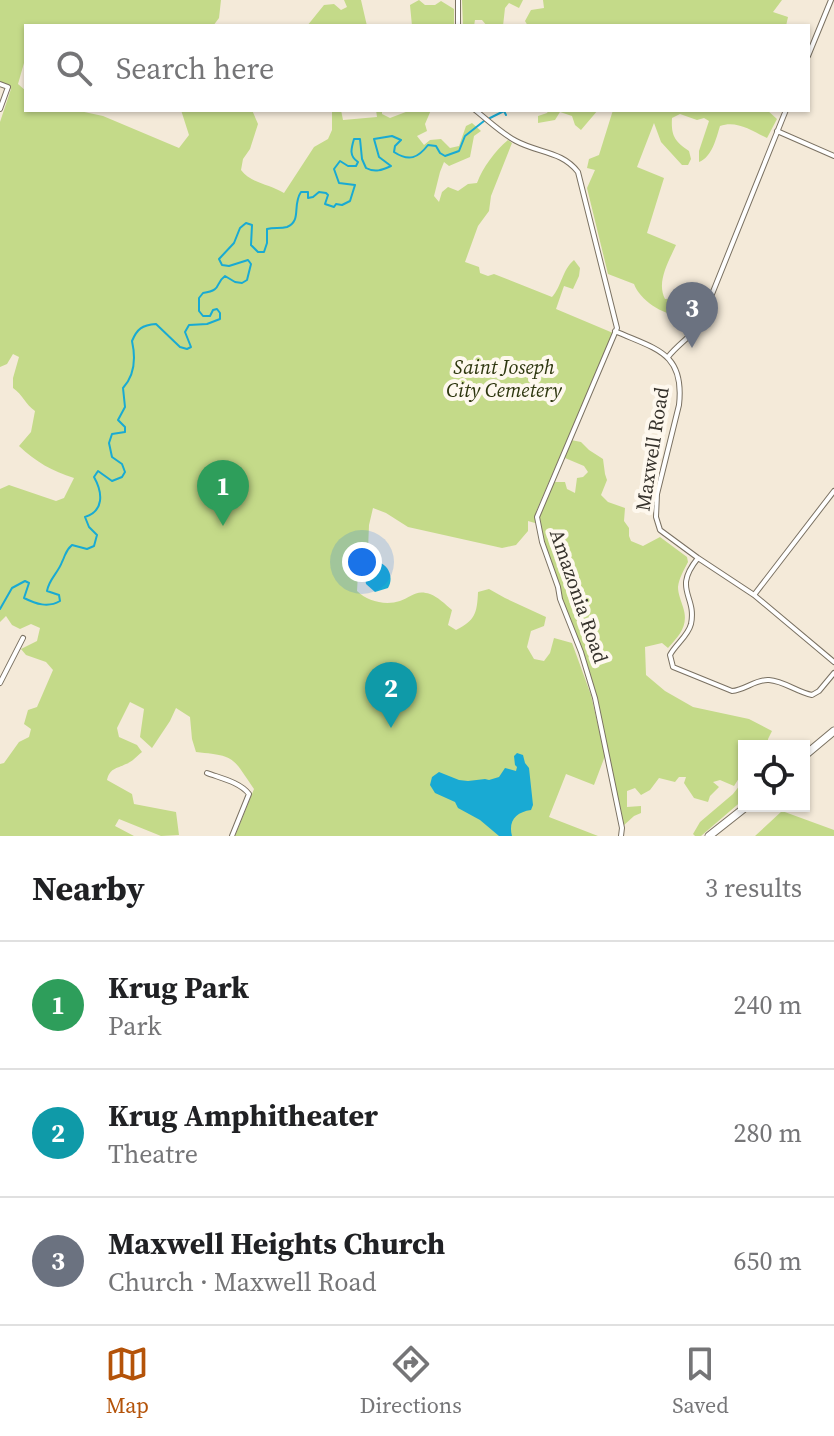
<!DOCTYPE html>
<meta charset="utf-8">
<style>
:root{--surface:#fff;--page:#f6f6f6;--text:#202124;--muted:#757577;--line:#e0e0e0;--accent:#b45309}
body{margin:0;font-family:"Source Serif 4",serif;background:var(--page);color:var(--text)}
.controls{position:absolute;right:24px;bottom:24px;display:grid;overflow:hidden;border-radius:0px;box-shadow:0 2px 6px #0004}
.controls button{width:72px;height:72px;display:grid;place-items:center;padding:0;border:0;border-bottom:2px solid var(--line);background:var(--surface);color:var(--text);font:40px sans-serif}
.you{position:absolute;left:362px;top:562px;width:28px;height:28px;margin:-20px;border:6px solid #fff;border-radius:50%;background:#1a73e8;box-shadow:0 0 0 12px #1a73e833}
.badge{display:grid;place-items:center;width:52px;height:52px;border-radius:50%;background:var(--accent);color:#fff;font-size:26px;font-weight:700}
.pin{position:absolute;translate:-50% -66px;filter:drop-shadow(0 2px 4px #0008)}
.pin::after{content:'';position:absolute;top:42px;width:28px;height:24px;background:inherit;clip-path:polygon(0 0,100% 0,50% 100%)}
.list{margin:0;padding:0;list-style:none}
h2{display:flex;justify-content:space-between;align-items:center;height:104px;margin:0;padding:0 32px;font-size:34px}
h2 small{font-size:26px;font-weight:400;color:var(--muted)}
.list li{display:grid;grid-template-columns:52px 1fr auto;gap:24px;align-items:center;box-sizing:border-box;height:128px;padding:0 32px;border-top:2px solid var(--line)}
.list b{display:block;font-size:30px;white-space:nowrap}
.list p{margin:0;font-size:26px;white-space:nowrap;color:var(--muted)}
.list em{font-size:26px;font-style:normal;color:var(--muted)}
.icon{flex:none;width:44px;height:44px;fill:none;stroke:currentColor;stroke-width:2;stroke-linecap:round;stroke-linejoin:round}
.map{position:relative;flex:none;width:834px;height:836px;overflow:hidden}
.search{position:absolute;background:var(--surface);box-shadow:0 2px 6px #0004;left:24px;right:24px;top:24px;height:88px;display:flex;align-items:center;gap:20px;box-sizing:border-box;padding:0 28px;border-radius:0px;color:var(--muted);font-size:30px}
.sheet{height:488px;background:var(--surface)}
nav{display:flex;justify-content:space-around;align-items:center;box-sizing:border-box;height:112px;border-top:2px solid var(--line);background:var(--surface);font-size:22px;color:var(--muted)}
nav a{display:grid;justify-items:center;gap:4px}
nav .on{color:var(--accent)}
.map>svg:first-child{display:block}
</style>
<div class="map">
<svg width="834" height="836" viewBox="0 0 834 836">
<rect width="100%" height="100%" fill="#f4ead9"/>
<path fill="#c4da89" d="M 0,0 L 221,0 L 219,18 L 213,26 L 26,26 L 26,56 L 18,84 L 26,91 L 26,110 L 75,110 L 103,116 L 179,148 L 189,135 L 181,110 L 252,110 L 258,124 L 250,149 L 243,159 L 241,170 C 250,183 269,184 284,193 L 314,147 L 328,139 L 332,130 L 332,110 L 341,110 L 343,120 L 377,117 L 376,110 L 382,110 L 382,114 L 390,118 L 411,110 L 431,110 L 425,124 L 427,131 L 417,136 L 424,145 L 430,140 L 441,139 L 450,148 L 459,146 L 466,126 L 472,123 L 481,131 L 474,136 L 470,157 L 449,166 L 444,162 L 440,172 L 434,196 L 439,202 L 442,192 L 448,187 L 458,191 L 468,184 L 477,183 C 483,167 495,151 508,140 L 512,143 L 491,196 L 489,211 L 478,226 L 465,262 L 479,267 L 480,273 L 488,276 L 494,274 L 552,297 C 562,286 562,270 574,260 L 580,268 L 579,276 L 573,289 L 564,286 L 556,309 L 613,333 L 536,512 L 535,523 L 528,521 L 528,531 L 516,545 L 502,548 L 408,527 L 386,513 L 373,508 L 369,525 L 368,550 L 358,574 L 357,591 C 367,601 385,606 400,601 C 411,597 416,589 430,594 C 438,597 445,604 452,610 L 448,625 L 456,630 C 475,620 477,614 478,592 L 489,589 L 505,598 L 546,617 L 544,626 L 531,631 L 527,647 L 534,659 L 544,661 L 550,653 L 554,638 L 572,643 L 591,695 L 605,756 L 594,785 L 566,774 L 549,817 L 598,836 L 235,836 L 254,789 C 232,757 236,756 196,752 L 192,739 L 190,717 L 176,708 L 170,721 L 152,748 L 140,737 L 144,709 L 130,702 L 117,728 L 119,737 L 137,745 L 142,752 C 137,756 132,762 126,764 C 116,769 110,768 107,780 L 132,794 L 134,804 L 176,812 L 179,835 L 161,836 L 119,819 L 115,826 L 134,836 L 0,836 L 0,764 L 4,763 L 19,742 L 29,737 L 31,729 L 24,724 L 28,710 L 37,707 L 53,670 L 46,662 L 26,655 L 21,649 L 37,641 L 40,628 L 31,624 L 20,629 L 12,625 L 6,616 L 0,622 L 0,489 L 9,485 L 56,501 L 64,498 L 74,478 C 52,471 36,462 19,446 L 31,432 L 35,411 C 25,404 23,395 13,388 L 13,378 L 19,357 L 13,354 L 7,364 L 0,367 L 0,122 L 11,89 L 0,83 Z
M 344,0 L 361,0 L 367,26 L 307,26 L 324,5 L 334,4 L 341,10 L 347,7 Z
M 419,0 L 425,5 L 435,5 L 441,1 L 454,9 L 454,26 L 412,26 L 410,5 Z
M 462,0 L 523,0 L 519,8 L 509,3 L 505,8 L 503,26 L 487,26 L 482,20 L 475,20 L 474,26 L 463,26 Z
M 543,0 L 782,0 L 773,12 L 788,17 L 786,26 L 528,26 L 525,21 L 531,10 L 544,8 Z
M 549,110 L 598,110 L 581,130 L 575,125 L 572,116 L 560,112 L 555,120 L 538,123 L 538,116 L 547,113 Z
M 613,110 L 733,110 L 746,112 L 748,110 L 767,110 L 777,119 L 767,138 C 752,131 737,120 720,126 C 716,139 712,157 699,162 L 699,151 L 709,121 L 704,118 L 697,120 L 680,114 L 672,118 C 671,135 674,141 689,151 L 691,159 L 688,165 L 682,165 L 661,142 L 654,123 L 637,167 L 664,178 L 647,233 L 676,245 C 669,261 656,282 665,299 L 676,298 L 682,307 L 680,315 C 662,315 640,300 634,284 L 608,274 L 587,188 L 595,170 L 587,168 L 589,159 L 599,155 Z
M 571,440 L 581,442 L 589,450 L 603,459 L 605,474 L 607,480 L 601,495 L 608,502 L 625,508 L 624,521 L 629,528 L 629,536 L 631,541 L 643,546 L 660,537 L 687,557 L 688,562 C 684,570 679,578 678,587 C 678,594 681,600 683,607 C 689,625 680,635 668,648 L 662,643 L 645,647 L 646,675 L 665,691 L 693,707 L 749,719 L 772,731 L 768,739 L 768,746 L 744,746 L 741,775 L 734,786 L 720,780 L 713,782 L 719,787 L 710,796 L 708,802 L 694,798 L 684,783 L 686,777 L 679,777 L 675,782 L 659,778 L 650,790 L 641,795 L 635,788 L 627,791 L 627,807 L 641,806 L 641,813 L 634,816 L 623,826 L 596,696 L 544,546 L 539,519 L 552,482 L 565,482 L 567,489 L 575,493 L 577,478 L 583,477 L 588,472 L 584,466 L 565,458 Z
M 744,780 L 744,799 L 701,836 L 695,836 L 693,834 L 700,822 L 733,794 Z
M 782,811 L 834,830 L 834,836 L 755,836 Z"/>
<path fill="#19aad3" d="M 378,562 C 389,565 394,578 388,588 L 375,592 L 366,584 C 364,575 369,565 378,562 Z
M 517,753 L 523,755 L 525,763 L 529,768 L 533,805 L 531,810 C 516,812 508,821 512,836 L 499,836 L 480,820 L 458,808 L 455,802 L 435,793 L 430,785 L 432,777 L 439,772 L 459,780 L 468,781 L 485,779 L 489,780 L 499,777 L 505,768 L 516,771 L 517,767 L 515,765 L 514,756 Z"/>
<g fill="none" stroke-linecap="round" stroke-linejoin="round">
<path stroke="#19aad3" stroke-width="2" d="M 490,118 L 504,111 L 506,115
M 0,609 L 12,588 L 25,581 L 29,583 L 24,598 C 36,604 48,608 60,601 L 59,595 L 47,591 C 49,579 58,573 62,562 C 66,554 65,551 72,545 L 87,549 L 94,546 L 97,535 L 89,527 L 85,517 C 104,511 103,493 94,477 L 98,471 L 112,481 L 122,477 L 125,472 L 122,464 L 112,457 L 109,443 L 112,434 L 125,432 L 125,427 L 118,420 L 125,407 L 123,388 C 135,375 136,359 132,341 C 137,329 142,325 156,324 L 180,347 L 187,349 L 191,347 L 185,332 L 189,325 L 207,324 L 220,319 L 220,313 L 217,309 L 213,310 L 210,316 L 203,316 L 199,311 L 199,298 L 203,293 C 223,290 214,284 225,276 L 235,282 L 242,283 L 247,280 L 251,264 L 248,260 L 229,266 L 222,265 L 219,259 L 234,243 L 240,228 L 246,223 L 252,225 L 251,245 L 258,252 L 264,252 L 267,243 L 267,229 C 274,227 280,229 287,227 C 302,221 292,205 301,192 L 308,192 L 308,198 L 313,197 L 319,192 L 326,193 L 328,195 L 325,204 L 334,207 L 336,204 L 342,205 L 350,201 L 355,185 L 339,183 L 334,169 L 340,161 L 348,166 L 356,166 L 358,162 C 349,156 351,149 354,139 L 360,139 L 362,159 L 366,168 C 375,173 382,170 391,166 L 379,157 L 374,139 L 392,136 L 401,140 L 395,146 L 394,152 C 409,162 418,158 428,145 L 436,146 L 440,153 L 445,156 L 459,151 L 465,136 L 484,121"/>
<g stroke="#7a7162" stroke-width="6">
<path id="street" d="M 458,0 L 458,26
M 808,56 L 831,0
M 0,84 L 8,87 L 0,109
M 475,110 C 489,121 501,133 516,141 C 538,153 562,151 578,172 L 617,328 L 537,517 L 542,542 L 558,587 L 560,599 L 581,652 L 595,698 L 622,828 L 621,836
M 777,131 L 834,156
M 615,331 C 655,349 685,352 679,405 L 657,494 L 656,517 L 660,530 L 698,558 L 754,595 L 834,662
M 668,357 C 678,344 691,337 700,324 L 786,110
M 698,558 C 672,590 697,595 691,624 C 688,636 676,644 670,655 L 673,667 L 732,691 C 745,690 756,679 769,680 C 784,681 797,692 812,695 L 819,691 L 834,673
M 754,595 L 834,491
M 0,683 L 23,638
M 207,773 C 220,778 240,782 249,794 L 232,836"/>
</g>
<g stroke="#7a7162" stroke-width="9">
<path id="primary" d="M 804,756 L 834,731
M 709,836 L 747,806"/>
</g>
<use href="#street" stroke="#fff" stroke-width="4"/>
<use href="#primary" stroke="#fff" stroke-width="7"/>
</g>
<g text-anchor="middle" stroke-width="8" stroke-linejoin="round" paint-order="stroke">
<g font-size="20" font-style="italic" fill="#2d360e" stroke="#fef8ee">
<text x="504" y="374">Saint Joseph<tspan x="504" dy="23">City Cemetery</tspan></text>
</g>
<g font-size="20" fill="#37332d" stroke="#fef8ee">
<text transform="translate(652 449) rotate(-81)" y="7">Maxwell Road</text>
<text transform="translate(579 596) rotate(71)" y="7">Amazonia Road</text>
</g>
</g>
</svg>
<div class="controls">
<button><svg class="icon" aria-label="locate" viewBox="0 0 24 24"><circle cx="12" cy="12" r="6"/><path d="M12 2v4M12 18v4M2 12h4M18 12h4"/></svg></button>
</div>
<div class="you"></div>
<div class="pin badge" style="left:223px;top:526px;background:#2e9e5b">1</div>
<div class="pin badge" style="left:391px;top:728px;background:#0f9aa8">2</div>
<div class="pin badge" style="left:692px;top:348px;background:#6b7280">3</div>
<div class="search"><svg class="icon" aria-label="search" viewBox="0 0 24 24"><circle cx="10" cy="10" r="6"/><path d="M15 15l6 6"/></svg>Search here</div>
</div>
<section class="sheet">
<h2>Nearby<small>3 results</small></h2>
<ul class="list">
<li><span class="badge" style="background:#2e9e5b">1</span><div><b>Krug Park</b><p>Park</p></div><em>240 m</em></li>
<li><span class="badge" style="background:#0f9aa8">2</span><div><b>Krug Amphitheater</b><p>Theatre</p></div><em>280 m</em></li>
<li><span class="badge" style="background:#6b7280">3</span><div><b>Maxwell Heights Church</b><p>Church · Maxwell Road</p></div><em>650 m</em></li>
</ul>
</section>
<nav>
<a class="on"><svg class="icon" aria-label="map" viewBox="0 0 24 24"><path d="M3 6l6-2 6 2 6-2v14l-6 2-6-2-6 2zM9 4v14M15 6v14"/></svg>Map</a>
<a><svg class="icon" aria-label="directions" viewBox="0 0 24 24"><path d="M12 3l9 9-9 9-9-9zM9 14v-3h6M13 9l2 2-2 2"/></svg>Directions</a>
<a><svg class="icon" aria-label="saved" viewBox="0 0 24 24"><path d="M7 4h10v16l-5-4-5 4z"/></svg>Saved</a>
</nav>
